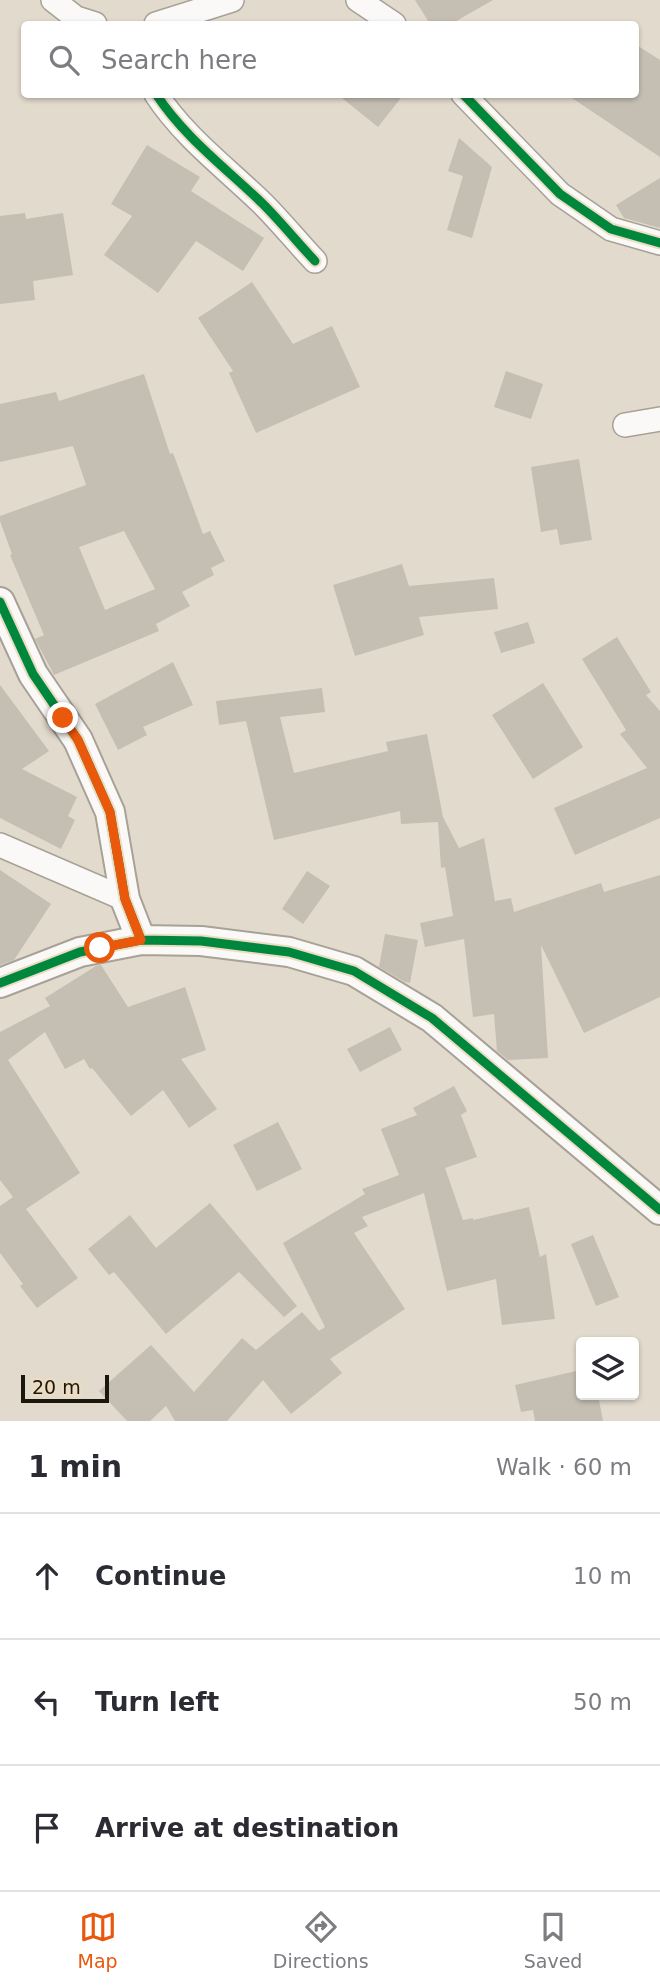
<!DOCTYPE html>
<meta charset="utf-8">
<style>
:root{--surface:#fff;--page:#f7f7f7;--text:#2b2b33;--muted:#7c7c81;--line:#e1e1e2;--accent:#ea580c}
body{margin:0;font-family:"DejaVu Sans",sans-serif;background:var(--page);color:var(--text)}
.controls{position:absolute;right:21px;bottom:21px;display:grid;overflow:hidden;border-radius:7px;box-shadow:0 2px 5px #0004}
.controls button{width:63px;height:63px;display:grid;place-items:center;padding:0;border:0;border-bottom:2px solid var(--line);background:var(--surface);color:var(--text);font:35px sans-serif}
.scale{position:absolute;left:21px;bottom:18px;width:88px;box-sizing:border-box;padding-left:7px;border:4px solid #1c170d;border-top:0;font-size:19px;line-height:24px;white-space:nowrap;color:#1c170d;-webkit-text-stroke:5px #ecdcc2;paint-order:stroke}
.stop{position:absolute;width:21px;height:21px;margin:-16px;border:5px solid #ea580c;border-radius:50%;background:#fff}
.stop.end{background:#ea580c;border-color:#fff;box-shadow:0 2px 7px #0008}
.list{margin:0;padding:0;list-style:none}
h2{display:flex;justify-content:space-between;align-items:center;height:91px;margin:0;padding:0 28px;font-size:30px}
h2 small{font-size:23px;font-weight:400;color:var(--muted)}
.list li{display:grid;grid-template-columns:46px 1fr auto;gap:21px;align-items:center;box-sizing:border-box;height:126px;padding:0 28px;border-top:2px solid var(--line)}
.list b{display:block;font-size:26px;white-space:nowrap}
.list em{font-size:23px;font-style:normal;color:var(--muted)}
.icon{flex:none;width:38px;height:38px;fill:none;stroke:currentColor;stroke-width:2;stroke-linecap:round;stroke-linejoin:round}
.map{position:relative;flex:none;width:660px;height:1421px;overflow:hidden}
.search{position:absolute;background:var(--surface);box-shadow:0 2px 5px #0004;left:21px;right:21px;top:21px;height:77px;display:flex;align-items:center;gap:18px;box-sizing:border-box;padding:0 24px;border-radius:7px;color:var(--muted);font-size:26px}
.sheet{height:469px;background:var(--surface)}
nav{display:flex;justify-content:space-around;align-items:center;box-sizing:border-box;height:98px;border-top:2px solid var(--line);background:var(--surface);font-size:19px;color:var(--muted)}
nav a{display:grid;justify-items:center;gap:4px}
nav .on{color:var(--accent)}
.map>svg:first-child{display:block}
</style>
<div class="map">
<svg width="660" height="1421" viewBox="0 0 660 1421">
<rect width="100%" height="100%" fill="#e2dacc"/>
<path fill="#c5beb3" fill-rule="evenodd" d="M 415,0 L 493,0 L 451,24 L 430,24 Z
M 635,44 L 660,60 L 660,157 L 566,94 L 635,94 Z
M 337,94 L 404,94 L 378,127 Z
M 459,138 L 492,167 L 472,238 L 447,230 L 463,176 L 448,171 Z
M 147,145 L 200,177 L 191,191 L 264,238 L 243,271 L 196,241 L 158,293 L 104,255 L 132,216 L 111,204 Z
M 660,178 L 660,228 L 624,218 L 616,205 Z
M 25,213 L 26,219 L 63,213 L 73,275 L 33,281 L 35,300 L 0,304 L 0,216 Z
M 252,282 L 293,344 L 332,326 L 360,387 L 256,433 L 229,373 L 233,371 L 198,318 Z
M 506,371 L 543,384 L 531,419 L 494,407 Z
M 144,374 L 170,454 L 173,453 L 203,534 L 210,531 L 225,561 L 211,568 L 214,575 L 182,592 L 190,606 L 156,624 L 159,631 L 54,675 L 35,639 L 44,635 L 10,555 L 12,554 L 0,521 L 0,516 L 86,485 L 73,446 L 0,462 L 0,404 L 56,392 L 59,401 ZM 124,531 L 155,589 L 105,610 L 79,547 Z
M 579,459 L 592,540 L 560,545 L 557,529 L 541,532 L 531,467 Z
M 402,564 L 409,586 L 494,578 L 498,609 L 419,617 L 424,635 L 355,656 L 333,585 Z
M 528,622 L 535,643 L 501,653 L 494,632 Z
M 617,637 L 651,692 L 646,695 L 660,711 L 660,818 L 575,855 L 554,808 L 647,768 L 620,734 L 626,730 L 582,659 Z
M 173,662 L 193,705 L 143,727 L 147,735 L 118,750 L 95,704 Z
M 543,683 L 583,747 L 533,779 L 492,715 Z
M 0,685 L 49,751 L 22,769 L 77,797 L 68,816 L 75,820 L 61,849 L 0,818 Z
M 322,688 L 325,712 L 280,717 L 294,773 L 388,751 L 386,742 L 427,734 L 443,817 L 459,848 L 484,838 L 495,901 L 511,898 L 514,912 L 601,883 L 604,892 L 660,875 L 660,997 L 584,1033 L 541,945 L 548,1058 L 508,1060 L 497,1051 L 494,1014 L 473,1017 L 464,939 L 425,947 L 420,923 L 453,916 L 445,867 L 441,868 L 438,822 L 401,824 L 400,811 L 274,840 L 246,721 L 219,725 L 216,701 Z
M 0,870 L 51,904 L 14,960 L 0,965 Z
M 307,871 L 330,886 L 303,924 L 282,909 Z
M 385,934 L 418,940 L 410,983 L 405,982 L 379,967 Z
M 101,965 L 128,1007 L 185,987 L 206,1050 L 181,1059 L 217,1109 L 189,1128 L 163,1090 L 131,1116 L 92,1068 L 90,1069 L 84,1059 L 65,1069 L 45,1032 L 8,1060 L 80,1173 L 26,1209 L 78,1278 L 37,1308 L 20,1286 L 23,1284 L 0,1253 L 0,1206 L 13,1197 L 0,1180 L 0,1032 L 50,1006 L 45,998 L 96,966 Z
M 390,1027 L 402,1050 L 360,1072 L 347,1049 Z
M 454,1086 L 467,1111 L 461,1115 L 477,1157 L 445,1168 L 463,1220 L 473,1218 L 473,1220 L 529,1207 L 540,1257 L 546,1254 L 555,1319 L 502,1325 L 496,1279 L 447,1291 L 424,1193 L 362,1217 L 368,1226 L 354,1233 L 405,1309 L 330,1359 L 342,1373 L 291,1414 L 263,1380 L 227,1421 L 175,1421 L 166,1406 L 150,1421 L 127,1421 L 99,1391 L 151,1345 L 194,1392 L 242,1338 L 256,1350 L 302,1312 L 319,1331 L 325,1327 L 283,1243 L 365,1194 L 362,1189 L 399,1175 L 381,1129 L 417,1115 L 413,1108 Z
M 278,1122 L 302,1169 L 257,1191 L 233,1145 Z
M 210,1203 L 297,1306 L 284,1317 L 239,1272 L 166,1334 L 114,1272 L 109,1275 L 88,1249 L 130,1215 L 156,1248 Z
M 593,1235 L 619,1297 L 596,1306 L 571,1244 Z
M 581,1370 L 581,1395 L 598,1395 L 603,1421 L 535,1421 L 533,1410 L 521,1412 L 515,1385 Z"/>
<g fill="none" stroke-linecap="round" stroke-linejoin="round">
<g stroke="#a7a196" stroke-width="26">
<path id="minor" d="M 53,0 L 76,18 L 95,24
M 358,0 L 394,24
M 156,24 L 232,0
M 156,94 C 184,137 227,169 263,204 C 281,222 297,242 315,261
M 463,94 L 560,194 L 611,229 L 660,243
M 625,425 L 660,419
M 0,845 L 125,899"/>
</g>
<g stroke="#a7a196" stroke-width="32">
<path id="tertiary" d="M 0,602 L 33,674 L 78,740 L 110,812 L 125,899 L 141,940
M 0,983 L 80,952 L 141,940 L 201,941 L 289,952 L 354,971 L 432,1018 L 660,1210"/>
</g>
<use href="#minor" stroke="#fbf9f7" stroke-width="23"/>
<use href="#tertiary" stroke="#fbf9f7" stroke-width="28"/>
<g stroke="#ecdcc2" stroke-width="13">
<path id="cycleway" d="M 156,94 C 184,137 227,169 263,204 C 281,222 297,242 315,261
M 463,94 L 560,194 L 611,229 L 660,243
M 0,602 L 33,674 L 78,740 L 110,812 L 125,899 L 141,940
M 0,983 L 80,952 L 141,940 L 201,941 L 289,952 L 354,971 L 432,1018 L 660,1210"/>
</g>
<use href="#cycleway" stroke="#00873e" stroke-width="9"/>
</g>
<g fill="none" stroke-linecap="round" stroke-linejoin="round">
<path stroke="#ea580c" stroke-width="9" d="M 63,718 L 78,740 L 110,812 L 125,899 L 141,940 L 100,948"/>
</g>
</svg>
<div class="controls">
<button><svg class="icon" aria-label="layers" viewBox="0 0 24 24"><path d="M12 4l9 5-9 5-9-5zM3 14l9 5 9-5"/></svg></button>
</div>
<div class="scale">20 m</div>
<div class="stop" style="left:100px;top:948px"></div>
<div class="stop end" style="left:63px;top:718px"></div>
<div class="search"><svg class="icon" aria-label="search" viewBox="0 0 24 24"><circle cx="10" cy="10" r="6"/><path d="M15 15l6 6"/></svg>Search here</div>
</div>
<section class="sheet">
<h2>1 min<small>Walk · 60 m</small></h2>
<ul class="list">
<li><svg class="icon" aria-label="ahead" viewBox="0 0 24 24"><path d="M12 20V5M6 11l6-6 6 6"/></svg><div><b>Continue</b></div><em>10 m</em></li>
<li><svg class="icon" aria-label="left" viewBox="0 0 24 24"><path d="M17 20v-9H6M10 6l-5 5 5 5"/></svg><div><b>Turn left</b></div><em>50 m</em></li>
<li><svg class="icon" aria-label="arrive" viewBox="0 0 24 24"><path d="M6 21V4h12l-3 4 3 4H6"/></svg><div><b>Arrive at destination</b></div></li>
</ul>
</section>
<nav>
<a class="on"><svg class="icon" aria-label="map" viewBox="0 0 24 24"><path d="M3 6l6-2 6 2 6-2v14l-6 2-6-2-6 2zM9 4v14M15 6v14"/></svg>Map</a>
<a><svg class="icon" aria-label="directions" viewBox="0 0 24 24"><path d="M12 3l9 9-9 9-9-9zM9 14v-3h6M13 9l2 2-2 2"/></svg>Directions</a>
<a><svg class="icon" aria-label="saved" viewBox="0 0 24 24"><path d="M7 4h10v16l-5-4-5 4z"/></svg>Saved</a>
</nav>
